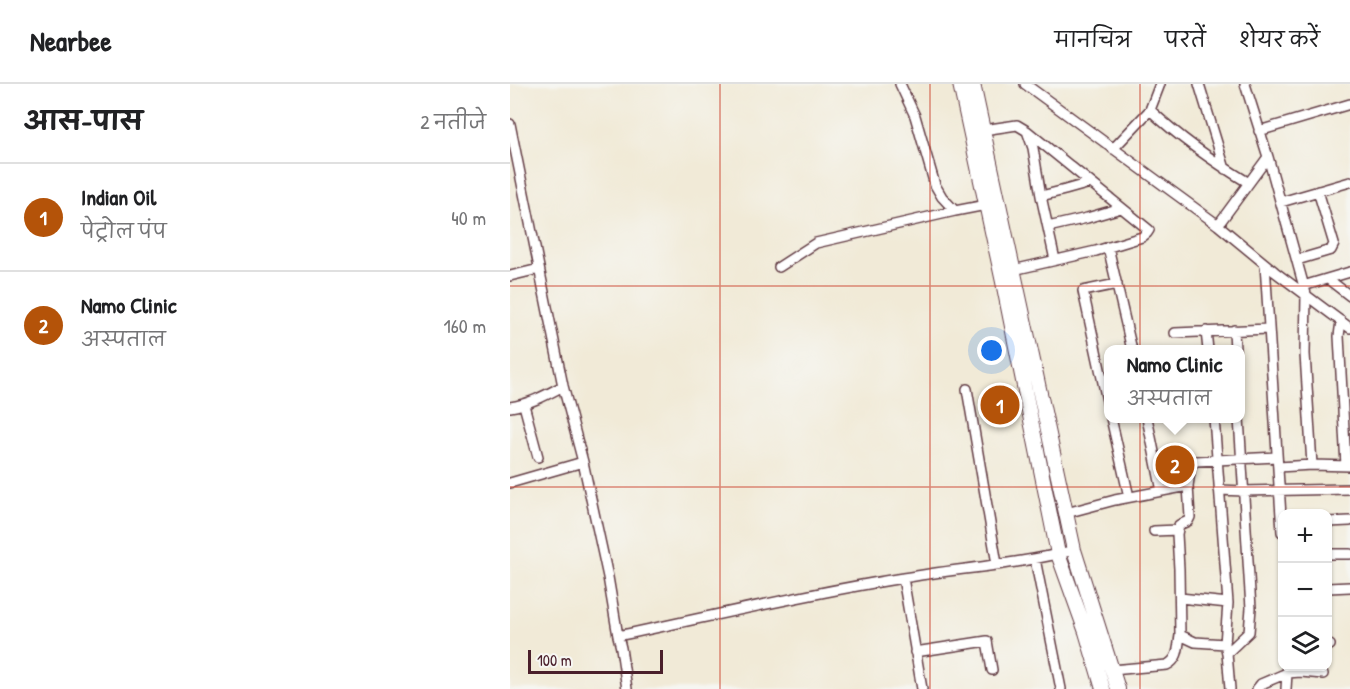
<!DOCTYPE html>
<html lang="hi">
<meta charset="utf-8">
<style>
:root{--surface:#fff;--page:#f6f6f6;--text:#202124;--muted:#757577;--line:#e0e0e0;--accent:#b45309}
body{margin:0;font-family:"Patrick Hand","Playpen Sans Deva",sans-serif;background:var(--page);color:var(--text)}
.controls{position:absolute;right:18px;bottom:18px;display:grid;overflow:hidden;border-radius:12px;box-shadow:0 2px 4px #0004}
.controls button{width:54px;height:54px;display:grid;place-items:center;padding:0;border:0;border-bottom:2px solid var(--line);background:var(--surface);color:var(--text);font:30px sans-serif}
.scale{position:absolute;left:18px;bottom:15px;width:135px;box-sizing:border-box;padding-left:6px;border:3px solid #4a1f2b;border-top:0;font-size:16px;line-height:21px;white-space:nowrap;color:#4a1f2b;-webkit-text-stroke:4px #f6f6f2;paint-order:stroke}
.you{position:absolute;left:482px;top:267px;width:21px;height:21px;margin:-15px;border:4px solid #fff;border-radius:50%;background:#1a73e8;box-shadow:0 0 0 9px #1a73e833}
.badge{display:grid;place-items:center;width:39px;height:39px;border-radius:50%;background:var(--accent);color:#fff;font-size:20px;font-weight:700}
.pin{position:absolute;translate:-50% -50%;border:3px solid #fff;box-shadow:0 2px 6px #0006}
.popup{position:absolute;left:594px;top:261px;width:141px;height:78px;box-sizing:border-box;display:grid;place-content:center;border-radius:12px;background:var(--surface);filter:drop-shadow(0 2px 4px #0005);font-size:20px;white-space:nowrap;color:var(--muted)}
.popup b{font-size:22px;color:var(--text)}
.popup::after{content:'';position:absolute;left:50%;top:100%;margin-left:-12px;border:12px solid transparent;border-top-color:var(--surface)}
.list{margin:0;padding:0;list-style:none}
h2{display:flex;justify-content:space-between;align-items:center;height:78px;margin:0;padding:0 24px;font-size:26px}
h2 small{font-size:20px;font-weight:400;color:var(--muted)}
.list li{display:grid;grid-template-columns:39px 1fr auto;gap:18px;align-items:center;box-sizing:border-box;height:108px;padding:0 24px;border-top:2px solid var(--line)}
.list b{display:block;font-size:22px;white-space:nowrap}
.list p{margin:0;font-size:20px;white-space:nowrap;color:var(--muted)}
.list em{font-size:20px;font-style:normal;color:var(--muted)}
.icon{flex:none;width:33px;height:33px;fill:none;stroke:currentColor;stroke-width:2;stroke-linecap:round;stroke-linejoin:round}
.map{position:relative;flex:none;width:840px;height:605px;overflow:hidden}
header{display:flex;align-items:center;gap:36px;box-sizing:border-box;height:84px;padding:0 30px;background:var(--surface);border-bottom:2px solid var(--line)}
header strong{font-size:28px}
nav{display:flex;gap:33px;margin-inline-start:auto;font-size:21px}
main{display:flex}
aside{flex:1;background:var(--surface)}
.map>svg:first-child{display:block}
</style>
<header>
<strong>Nearbee</strong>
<nav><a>मानचित्र</a><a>परतें</a><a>शेयर करें</a></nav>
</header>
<main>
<aside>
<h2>आस-पास<small>2 नतीजे</small></h2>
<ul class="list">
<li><span class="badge">1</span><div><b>Indian Oil</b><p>पेट्रोल पंप</p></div><em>40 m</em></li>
<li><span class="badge">2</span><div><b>Namo Clinic</b><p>अस्पताल</p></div><em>160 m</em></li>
</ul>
</aside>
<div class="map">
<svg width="840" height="605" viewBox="0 0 840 605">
<rect width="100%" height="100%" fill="#f6f6f2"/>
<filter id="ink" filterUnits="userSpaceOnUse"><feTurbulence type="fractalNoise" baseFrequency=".0167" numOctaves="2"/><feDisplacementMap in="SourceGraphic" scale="12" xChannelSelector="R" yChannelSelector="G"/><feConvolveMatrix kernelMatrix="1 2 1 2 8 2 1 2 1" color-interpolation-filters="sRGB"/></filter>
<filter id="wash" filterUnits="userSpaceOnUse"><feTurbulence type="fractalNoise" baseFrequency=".008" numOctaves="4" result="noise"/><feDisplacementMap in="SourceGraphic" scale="24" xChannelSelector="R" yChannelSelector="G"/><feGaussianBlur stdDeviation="1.35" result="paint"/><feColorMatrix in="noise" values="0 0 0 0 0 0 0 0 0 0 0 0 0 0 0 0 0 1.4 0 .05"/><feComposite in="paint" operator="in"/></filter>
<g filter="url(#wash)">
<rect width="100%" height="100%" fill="#f1ead7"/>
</g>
<g filter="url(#ink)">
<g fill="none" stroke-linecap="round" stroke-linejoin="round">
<g stroke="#633d45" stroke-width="12">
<path id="street" d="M 390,0 L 405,32 L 425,101 L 432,113 L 445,127
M 515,0 L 708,141 L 765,188 L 840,244
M 650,0 L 640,26 C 670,54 704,78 739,99
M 689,0 L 715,85
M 735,0 L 758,73 L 796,210 L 795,270 L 802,381
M 0,40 L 53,302 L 73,378 L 98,493 L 108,552 C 203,532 298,509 393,494 C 450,484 508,481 564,466
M 473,46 L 507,41 L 517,47 L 523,64 L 531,112 L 545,176
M 749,47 L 840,20
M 603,65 L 640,26
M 531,112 L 555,106 L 580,99
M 771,118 L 840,98
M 708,141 L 758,73
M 538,143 L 577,134 L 611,124
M 598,163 L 622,266
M 787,176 L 821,166 L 824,160 L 808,107
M 755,180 L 772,448
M 269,183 L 306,159 L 445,127 L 476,121
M 503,186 L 586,167 L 632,153 L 637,149 L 639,146 L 517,47
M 0,192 L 29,185
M 818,195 L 840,212
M 793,202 L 840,188
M 831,237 L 829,252 L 836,382
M 724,246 L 725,266
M 696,247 L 698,266
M 665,249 L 759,245
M 457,305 L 487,480
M 14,321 L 28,373
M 0,323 C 20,320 36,311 53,302
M 599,326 L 573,207 L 607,200
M 601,334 L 619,413
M 637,334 L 652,407
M 704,334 L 718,519 L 715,560 L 717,569 L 720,605
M 768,383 L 802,381 L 840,382
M 0,399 L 73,378
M 709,406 L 734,407 L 840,405
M 556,429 L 605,416 L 678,402
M 818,438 L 840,437
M 644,447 L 668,446
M 818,470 L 840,470
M 525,475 L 551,605
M 393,494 L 412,605
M 818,504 L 840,503
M 670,514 L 718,519
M 108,552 L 111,564 L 117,605
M 715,560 L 685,558 L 670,551 L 669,485 L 667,450 L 669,441 L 678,437 L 680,433 L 678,402 L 681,381 L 686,377 L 767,373
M 818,560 L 820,561
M 405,568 L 477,557 L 482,586
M 717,569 L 739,548 L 741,524 L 729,334
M 602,586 L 657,581 C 669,575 668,563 670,551
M 747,605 L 751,600 L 777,589 L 778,582
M 776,605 L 777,589 L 791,588 L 813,590"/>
</g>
<g stroke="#633d45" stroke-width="16">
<path id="secondary" d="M 450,0 L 493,198 L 548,470 L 576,548 L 593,605
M 463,0 L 564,466 L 608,605"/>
</g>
<use href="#street" stroke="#fff" stroke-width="9"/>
<use href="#secondary" stroke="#fff" stroke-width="14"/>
</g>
</g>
<path fill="none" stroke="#c8321e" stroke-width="1.5" stroke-opacity="0.55" d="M 210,0 L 210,605M 420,0 L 420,605M 630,0 L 630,605M 0,202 L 840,202M 0,403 L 840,403"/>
</svg>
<div class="controls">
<button>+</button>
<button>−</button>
<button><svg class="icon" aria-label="layers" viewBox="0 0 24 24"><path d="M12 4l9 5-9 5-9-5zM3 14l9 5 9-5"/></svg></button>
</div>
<div class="scale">100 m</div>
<div class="you"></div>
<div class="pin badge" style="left:490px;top:321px">1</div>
<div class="pin badge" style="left:665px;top:381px">2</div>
<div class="popup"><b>Namo Clinic</b>अस्पताल</div>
</div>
</main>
